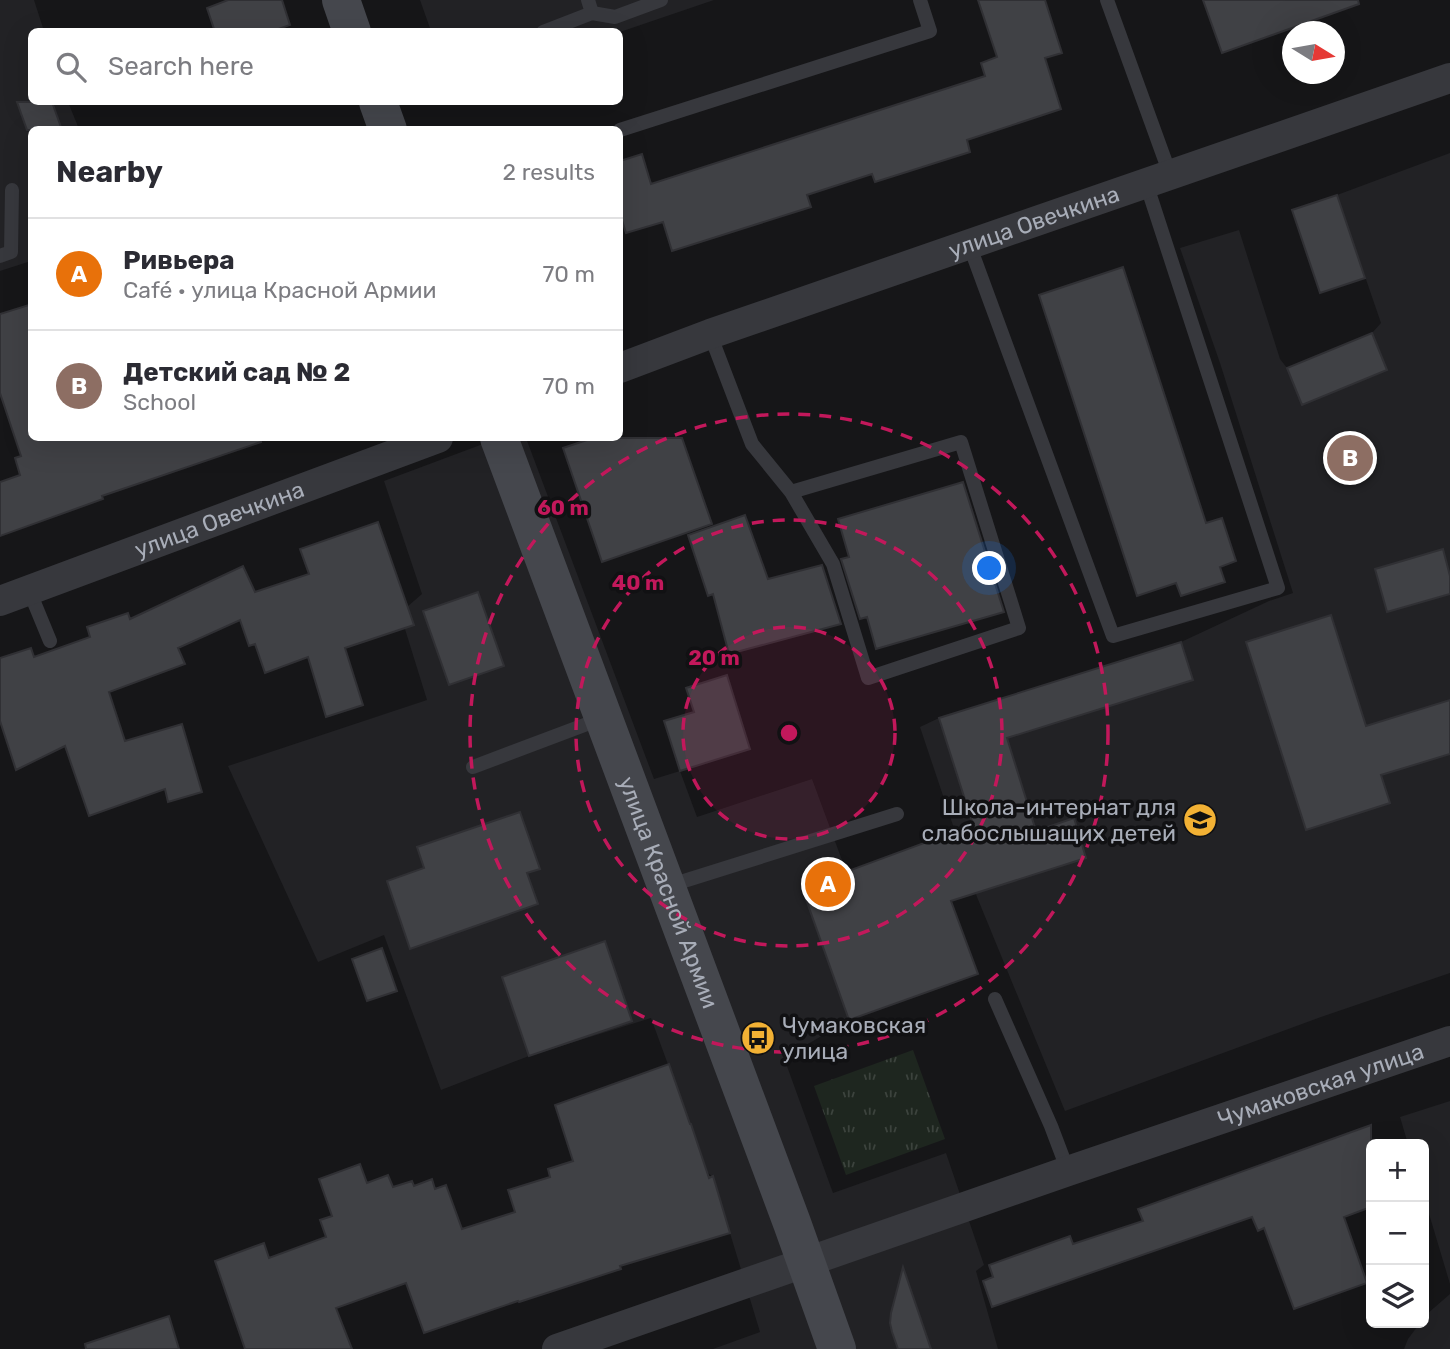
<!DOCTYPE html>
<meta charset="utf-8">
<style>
:root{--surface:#fff;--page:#f2f2f3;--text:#2b2b33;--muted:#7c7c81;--line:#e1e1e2;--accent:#d93025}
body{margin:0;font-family:Rubik,sans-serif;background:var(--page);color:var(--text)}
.controls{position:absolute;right:21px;bottom:21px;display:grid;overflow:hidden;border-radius:10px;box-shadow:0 7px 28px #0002}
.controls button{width:63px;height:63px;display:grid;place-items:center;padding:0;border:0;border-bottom:2px solid var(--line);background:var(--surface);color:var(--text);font:35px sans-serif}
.compass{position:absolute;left:1282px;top:21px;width:63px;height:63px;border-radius:50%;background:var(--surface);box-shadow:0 7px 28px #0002;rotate:101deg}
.you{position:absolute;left:990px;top:569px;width:24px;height:24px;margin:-18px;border:5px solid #fff;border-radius:50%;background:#1a73e8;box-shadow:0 0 0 10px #1a73e833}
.badge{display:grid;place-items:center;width:46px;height:46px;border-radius:50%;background:var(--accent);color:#fff;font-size:23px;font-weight:700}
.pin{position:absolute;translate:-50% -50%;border:4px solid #fff;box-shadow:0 2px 7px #0006}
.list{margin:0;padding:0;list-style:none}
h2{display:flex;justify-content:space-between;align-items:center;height:91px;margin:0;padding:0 28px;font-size:30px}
h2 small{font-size:23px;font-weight:400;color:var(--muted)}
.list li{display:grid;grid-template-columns:46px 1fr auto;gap:21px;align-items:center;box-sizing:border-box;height:112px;padding:0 28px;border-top:2px solid var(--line)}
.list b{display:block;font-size:26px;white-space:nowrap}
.list p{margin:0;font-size:23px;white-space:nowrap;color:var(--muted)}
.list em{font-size:23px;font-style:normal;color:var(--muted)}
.icon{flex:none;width:38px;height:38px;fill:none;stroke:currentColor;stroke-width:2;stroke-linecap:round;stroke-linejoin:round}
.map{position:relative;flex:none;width:1450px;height:1349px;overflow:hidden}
.search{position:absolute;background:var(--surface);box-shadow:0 7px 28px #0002;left:28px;top:28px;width:595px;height:77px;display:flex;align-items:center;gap:18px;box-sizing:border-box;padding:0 24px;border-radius:10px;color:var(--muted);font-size:26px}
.panel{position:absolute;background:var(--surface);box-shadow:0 7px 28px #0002;left:28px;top:126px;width:595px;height:315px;border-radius:10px}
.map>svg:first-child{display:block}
</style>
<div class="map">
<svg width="1450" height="1349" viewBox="0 0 1450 1349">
<defs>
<pattern id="grass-tufts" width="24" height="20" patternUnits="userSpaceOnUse" patternTransform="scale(1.75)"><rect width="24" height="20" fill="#1e261f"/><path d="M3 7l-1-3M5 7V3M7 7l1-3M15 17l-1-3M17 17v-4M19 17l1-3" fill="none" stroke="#3c433d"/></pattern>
</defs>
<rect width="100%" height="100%" fill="#161618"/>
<path fill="#222225" d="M 0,0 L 34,0 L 44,31 L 32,32 L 32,102 L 68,102 L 79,129 L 32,130 L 31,261 L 0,271 Z
M 420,0 L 714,0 L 620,32 L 431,31 Z
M 1450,153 L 1450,973 L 1321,1017 L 1065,1111 L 977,897 L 920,727 L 939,718 L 1181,642 L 1269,601 L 1293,593 L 1220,363 L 1180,248 L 1239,230 L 1280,359 L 1287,368 L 1372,333 L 1381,323 L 1337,195 Z
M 499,438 L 526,438 L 654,779 L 680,771 L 697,817 L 812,779 L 846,871 L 802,888 L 849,1020 L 784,1058 L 833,1193 L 946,1153 L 984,1265 L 976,1271 L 998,1349 L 713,1349 L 760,1332 L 713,1177 L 708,1173 L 691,1124 L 689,1122 L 651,1018 L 529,1056 L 441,1090 L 384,935 L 318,962 L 228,766 L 427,700 L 400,613 L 422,594 L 384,481 Z
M 1450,1101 L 1450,1284 L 1424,1197 L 1424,1144 L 1408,1144 L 1400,1117 Z
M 1450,1294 L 1450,1349 L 1404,1349 L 1408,1339 L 1420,1323 L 1424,1323 L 1424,1318 L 1427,1314 Z"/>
<path fill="url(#grass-tufts)" d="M 913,1050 L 945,1139 L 846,1175 L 814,1086 Z"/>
<path fill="#404145" stroke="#303034" stroke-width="2" d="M 228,0 L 282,0 L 290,25 L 270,32 L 215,32 L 207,8 Z
M 978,0 L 1045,0 L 1062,53 L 1045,58 L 1061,109 L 967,140 L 970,152 L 875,182 L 872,174 L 807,195 L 811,207 L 672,251 L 663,222 L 626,233 L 620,214 L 620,161 L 642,154 L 651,184 L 985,76 L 981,63 L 997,57 Z
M 1203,0 L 1358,0 L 1359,4 L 1222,53 Z
M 17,102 L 52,102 L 62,130 L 27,130 Z
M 1337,195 L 1365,278 L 1320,293 L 1292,210 Z
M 1123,267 L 1206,523 L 1222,518 L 1236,561 L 1220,567 L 1225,582 L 1181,596 L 1176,583 L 1137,596 L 1039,295 Z
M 32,304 L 32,438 L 260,438 L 261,442 L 102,496 L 103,499 L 0,536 L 0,482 L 20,475 L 15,458 L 21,456 L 0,393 L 0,314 Z
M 1372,333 L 1387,370 L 1302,405 L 1287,368 Z
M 593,438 L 682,438 L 712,524 L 602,562 L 563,448 Z
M 963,482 L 1004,612 L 876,649 L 867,617 L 860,619 L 841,559 L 849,557 L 838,519 Z
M 745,515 L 768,579 L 822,565 L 841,624 L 729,654 L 713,594 L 708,596 L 688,535 Z
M 378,522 L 414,625 L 345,648 L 363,705 L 326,717 L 308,657 L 265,673 L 255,644 L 249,646 L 240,620 L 178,648 L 185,664 L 109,692 L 125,741 L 182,724 L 202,792 L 168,802 L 165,789 L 89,816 L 65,746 L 16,770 L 0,721 L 0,658 L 31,648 L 34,657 L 90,637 L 87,627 L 128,613 L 130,619 L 243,566 L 255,592 L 309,574 L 300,549 Z
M 1443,549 L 1450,576 L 1450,594 L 1387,612 L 1375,569 Z
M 478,592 L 504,666 L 449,685 L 423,611 Z
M 1331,615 L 1366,726 L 1450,700 L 1450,754 L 1381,775 L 1390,803 L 1306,830 L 1246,642 Z
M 1181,642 L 1193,680 L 1007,738 L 1036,831 L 1074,818 L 1086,858 L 951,901 L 978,974 L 849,1020 L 802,888 L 973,825 L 939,718 Z
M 727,675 L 750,749 L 680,771 L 664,721 L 694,712 L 686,688 Z
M 520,812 L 540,869 L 527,873 L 538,904 L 410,949 L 387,881 L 424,868 L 417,847 Z
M 605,941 L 632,1021 L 529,1056 L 502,977 Z
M 382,948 L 397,991 L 367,1001 L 352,959 Z
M 669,1064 L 690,1124 L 691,1124 L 709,1178 L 713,1176 L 730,1233 L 620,1266 L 621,1269 L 519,1302 L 518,1301 L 424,1333 L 406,1283 L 336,1308 L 352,1349 L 245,1349 L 215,1261 L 264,1243 L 269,1258 L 326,1237 L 320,1220 L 332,1216 L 319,1179 L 360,1164 L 367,1183 L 388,1175 L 393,1187 L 412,1181 L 414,1186 L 432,1179 L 435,1189 L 446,1185 L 462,1229 L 515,1212 L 508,1190 L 550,1177 L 548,1169 L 573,1161 L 555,1105 Z
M 1371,1125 L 1371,1207 L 1344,1217 L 1367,1283 L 1294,1309 L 1264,1228 L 1258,1231 L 1252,1217 L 992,1307 L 983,1281 L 993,1277 L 989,1265 L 1070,1236 L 1073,1244 L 1143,1221 L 1138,1209 Z
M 903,1267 L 931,1349 L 898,1349 L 892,1332 L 890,1323 L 891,1313 Z
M 169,1316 L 179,1349 L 86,1349 L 85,1344 Z"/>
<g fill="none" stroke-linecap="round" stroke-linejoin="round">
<path stroke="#37383d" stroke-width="14" d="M 1107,0 L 1170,174
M 592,13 L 615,17 L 661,0
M 543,32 L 592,13 L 588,0
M 620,130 L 930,31 L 920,0
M 969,244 L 1113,636 L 1278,588 L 1146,183
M 0,256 L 11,252 L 12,190
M 710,334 L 752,444 L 791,492 L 833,564 L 868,678 L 1019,628 L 961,442 L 791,492
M 29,590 L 50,641
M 473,767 L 603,718
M 668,886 L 897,814
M 995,999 L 1051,1126 L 1068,1171"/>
<g stroke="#37383d" stroke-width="30">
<path id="s1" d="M 620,368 L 710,334 L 1450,78"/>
<path id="s2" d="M 0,601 L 438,438"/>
<path id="s3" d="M 557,1349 L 1068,1171 L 1450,1041"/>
</g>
<g stroke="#45474d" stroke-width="38">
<path d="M 341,0 L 352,32"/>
<path d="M 378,102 L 388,130"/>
<path id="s4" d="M 499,438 L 792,1223 L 837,1349"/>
</g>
</g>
<circle cx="789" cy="733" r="106" fill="#c2185b" fill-opacity=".12"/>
<g fill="none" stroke="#c2185b" stroke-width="3.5" stroke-dasharray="12 9">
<circle cx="789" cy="733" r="106"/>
<circle cx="789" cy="733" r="213"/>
<circle cx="789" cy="733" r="319"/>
</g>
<defs>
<g id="school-disc" transform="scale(1.75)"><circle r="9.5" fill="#f2b134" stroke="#111113"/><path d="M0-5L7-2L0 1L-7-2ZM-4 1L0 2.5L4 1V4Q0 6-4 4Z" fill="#111"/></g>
<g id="bus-disc" transform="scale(1.75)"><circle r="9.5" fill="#f2b134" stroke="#111113"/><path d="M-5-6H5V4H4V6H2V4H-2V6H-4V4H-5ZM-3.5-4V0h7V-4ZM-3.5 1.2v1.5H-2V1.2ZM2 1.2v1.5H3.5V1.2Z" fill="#111"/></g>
</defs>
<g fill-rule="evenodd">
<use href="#school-disc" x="1200" y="820"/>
<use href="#bus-disc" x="758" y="1038"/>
</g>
<g text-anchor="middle" stroke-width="7" stroke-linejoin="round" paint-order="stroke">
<g font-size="23" fill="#a8adb8" stroke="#111113">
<text dy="8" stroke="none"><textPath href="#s1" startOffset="439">улица Овечкина</textPath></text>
<text dy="8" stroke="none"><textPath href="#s2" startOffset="234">улица Овечкина</textPath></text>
<text dy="8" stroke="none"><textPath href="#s4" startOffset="485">улица Красной Армии</textPath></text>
<text dy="8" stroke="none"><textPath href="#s3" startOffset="808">Чумаковская улица</textPath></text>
</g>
<g font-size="23" fill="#a8adb8" stroke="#111113" text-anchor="end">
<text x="1176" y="815">Школа-интернат для<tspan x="1176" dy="26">слабослышащих детей</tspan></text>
<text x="782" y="1033" text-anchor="start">Чумаковская<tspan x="782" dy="26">улица</tspan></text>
</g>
</g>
<circle cx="789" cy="733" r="10" fill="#c2185b" stroke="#111113" stroke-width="3.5"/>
<g font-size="21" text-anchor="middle" font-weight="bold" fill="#c2185b" stroke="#111113" stroke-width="7" stroke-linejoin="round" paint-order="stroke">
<text x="563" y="515">60 m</text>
<text x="638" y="590">40 m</text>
<text x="714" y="665">20 m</text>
</g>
</svg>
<div class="controls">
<button>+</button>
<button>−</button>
<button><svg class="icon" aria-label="layers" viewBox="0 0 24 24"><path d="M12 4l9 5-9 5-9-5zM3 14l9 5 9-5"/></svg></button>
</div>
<svg class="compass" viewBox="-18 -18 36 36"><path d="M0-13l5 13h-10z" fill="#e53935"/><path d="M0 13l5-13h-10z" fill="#7c7c81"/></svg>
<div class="you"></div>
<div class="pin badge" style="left:828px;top:884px;background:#e8710a">A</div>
<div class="pin badge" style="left:1350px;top:458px;background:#8d6e63">B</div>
<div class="search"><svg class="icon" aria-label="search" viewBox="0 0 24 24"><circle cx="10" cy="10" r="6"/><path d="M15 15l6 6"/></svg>Search here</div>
<section class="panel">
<h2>Nearby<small>2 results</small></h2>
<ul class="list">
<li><span class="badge" style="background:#e8710a">A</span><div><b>Ривьера</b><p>Café · улица Красной Армии</p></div><em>70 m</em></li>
<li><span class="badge" style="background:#8d6e63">B</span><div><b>Детский сад № 2</b><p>School</p></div><em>70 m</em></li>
</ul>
</section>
</div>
